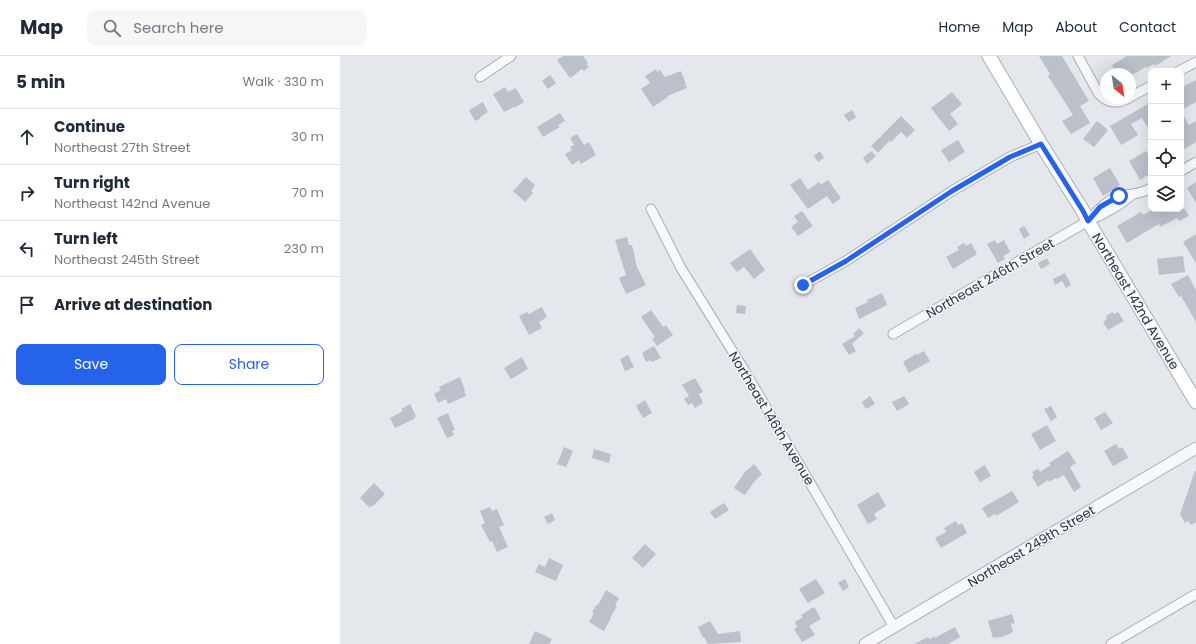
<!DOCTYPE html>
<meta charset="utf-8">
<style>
:root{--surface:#fff;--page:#f6f6f7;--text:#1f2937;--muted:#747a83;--line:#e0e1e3;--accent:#2563eb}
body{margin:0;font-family:Poppins,sans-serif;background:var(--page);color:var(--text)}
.controls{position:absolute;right:12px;top:12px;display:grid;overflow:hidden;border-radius:8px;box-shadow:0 4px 16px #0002}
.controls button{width:36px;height:36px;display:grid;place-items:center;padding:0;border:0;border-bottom:1px solid var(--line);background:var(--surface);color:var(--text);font:20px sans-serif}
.compass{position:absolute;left:760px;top:12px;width:36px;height:36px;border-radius:50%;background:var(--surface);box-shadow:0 4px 16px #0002;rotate:150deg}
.stop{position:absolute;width:12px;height:12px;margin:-9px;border:3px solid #2563eb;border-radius:50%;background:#fff}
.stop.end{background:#2563eb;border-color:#fff;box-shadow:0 1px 4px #0008}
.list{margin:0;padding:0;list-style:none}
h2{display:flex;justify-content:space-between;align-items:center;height:52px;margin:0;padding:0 16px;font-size:17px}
h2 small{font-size:13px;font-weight:400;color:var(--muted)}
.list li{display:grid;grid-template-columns:26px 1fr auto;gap:12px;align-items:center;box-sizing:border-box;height:56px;padding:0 16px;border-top:1px solid var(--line)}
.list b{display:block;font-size:15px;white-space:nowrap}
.list p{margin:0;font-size:13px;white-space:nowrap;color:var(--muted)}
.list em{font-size:13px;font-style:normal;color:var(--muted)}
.actions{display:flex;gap:8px;padding:12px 16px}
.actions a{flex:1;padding:9px 0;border:1px solid var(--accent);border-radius:8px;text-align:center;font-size:14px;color:var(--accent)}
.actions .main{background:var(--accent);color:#fff}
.icon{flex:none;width:22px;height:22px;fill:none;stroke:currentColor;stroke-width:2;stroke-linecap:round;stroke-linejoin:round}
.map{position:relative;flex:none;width:856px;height:588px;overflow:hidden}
header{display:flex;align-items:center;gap:24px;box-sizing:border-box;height:56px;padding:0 20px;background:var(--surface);border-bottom:1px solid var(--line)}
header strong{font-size:19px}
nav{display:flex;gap:22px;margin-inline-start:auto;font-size:14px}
.search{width:280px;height:36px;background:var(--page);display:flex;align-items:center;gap:10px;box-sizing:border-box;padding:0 14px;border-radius:8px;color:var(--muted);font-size:15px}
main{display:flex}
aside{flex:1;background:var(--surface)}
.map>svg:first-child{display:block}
</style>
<header>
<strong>Map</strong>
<div class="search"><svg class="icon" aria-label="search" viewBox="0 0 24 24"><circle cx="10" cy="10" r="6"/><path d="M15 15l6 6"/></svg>Search here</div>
<nav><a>Home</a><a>Map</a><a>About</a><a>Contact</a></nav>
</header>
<main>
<aside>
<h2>5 min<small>Walk · 330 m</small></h2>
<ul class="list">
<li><svg class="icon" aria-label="ahead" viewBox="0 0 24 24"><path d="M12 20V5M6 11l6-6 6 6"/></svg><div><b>Continue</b><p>Northeast 27th Street</p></div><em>30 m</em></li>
<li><svg class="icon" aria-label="right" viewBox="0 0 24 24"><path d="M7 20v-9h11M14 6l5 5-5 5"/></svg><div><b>Turn right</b><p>Northeast 142nd Avenue</p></div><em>70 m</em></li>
<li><svg class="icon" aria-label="left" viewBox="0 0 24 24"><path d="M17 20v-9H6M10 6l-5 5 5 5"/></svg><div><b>Turn left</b><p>Northeast 245th Street</p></div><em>230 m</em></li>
<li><svg class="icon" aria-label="arrive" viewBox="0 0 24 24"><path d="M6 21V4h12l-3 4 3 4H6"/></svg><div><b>Arrive at destination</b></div></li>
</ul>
<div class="actions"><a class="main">Save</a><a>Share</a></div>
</aside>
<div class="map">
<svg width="856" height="588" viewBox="0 0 856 588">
<rect width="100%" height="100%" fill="#e4e7ec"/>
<path fill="#bbc0ca" d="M 223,0 L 243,0 L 248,7 L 246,8 L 249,11 L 244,15 L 242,13 L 230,22 L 217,4 Z
M 699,0 L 722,0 L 749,45 L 740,50 L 750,67 L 731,78 L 722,65 L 733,59 L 708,20 L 710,18 Z
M 787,0 L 831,0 L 815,10 L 814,8 L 807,12 L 806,11 L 794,18 L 777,18 L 772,9 Z
M 316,13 L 317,16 L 320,14 L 325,21 L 341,15 L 346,28 L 345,28 L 347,32 L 327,40 L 328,41 L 313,51 L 301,33 L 310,27 L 305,20 Z
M 210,19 L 216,27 L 208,33 L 202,25 Z
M 856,24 L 856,46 L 841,54 L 841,32 Z
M 165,31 L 168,36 L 176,32 L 184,46 L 174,52 L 174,51 L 164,56 L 153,38 Z
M 612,36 L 622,48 L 610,58 L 618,68 L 609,75 L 591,52 Z
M 143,46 L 148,56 L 140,61 L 141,62 L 135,65 L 129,54 Z
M 811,46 L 811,77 L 802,62 L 791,68 L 798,79 L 781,89 L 770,70 Z
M 512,54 L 516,61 L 509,66 L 504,59 Z
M 841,55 L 849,69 L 856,65 L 856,86 L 841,95 Z
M 220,57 L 225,65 L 218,69 L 220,71 L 203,81 L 197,71 Z
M 561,60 L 575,74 L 567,82 L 561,76 L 551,86 L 550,84 L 538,97 L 531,90 Z
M 757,65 L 768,74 L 754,91 L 743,83 Z
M 237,78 L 244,89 L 249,86 L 256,99 L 241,108 L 239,104 L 232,109 L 225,98 L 232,94 L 230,91 L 234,89 L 230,82 Z
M 618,84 L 625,96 L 609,106 L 601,94 Z
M 480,95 L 484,102 L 478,106 L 474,100 Z
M 531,95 L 536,100 L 527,108 L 523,102 Z
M 806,95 L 811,104 L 811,117 L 800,124 L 789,105 Z
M 770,112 L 780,129 L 763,140 L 753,122 Z
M 186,121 L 195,129 L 191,135 L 193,137 L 185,146 L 173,135 Z
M 460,122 L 468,134 L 479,126 L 481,129 L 488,124 L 501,142 L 493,148 L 487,140 L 468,153 L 450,129 Z
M 856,126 L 856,147 L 847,132 Z
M 813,153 L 845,153 L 849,160 L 839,165 L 837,162 L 820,171 L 819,168 L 787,187 L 777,170 L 801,156 L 803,159 Z
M 462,155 L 473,170 L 458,180 L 451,171 L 458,166 L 454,160 Z
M 684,170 L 690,179 L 684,183 L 679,173 Z
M 856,178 L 856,207 L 843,186 Z
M 287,181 L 289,189 L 292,189 L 297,211 L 306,229 L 286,238 L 279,222 L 286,219 L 275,184 Z
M 655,184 L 657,188 L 664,184 L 670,196 L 663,200 L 665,203 L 658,207 L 647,188 Z
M 624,187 L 626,190 L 631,187 L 637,198 L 613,213 L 606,201 L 619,194 L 617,191 Z
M 410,193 L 425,214 L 414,223 L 404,211 L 397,216 L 390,207 Z
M 843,200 L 845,216 L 819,219 L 817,203 Z
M 707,202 L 710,208 L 701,213 L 698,207 Z
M 725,217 L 731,229 L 726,232 L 722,225 L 715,229 L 713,223 Z
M 848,219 L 856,234 L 856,266 L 841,240 L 839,241 L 831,228 Z
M 542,237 L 547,249 L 519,263 L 515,252 L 528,246 L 527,244 Z
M 397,249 L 406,250 L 405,258 L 396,257 Z
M 202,251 L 207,261 L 199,266 L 202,272 L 189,279 L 179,260 L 187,256 L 189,258 Z
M 311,254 L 323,271 L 326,269 L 333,279 L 317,290 L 312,283 L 315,281 L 301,261 Z
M 773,256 L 774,258 L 778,256 L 784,265 L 768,274 L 763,266 L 767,263 L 766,260 Z
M 519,272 L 524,277 L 512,288 L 516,295 L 509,299 L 502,288 L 515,280 L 513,278 Z
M 314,290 L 321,302 L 312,306 L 310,304 L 306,306 L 302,297 L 303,297 L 303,296 Z
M 584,295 L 590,305 L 569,317 L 563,306 L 576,298 L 577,299 Z
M 288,299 L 294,311 L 285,315 L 280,303 Z
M 182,301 L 188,313 L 171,323 L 164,312 Z
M 120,321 L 125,334 L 124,335 L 126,340 L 108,348 L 106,343 L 98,347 L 94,338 L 101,334 L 99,331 Z
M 355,322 L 363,336 L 359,338 L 363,347 L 355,352 L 352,347 L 348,349 L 344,343 L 349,340 L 342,329 Z
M 530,340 L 535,348 L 526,353 L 522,346 Z
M 564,340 L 569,348 L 557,355 L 552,346 Z
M 305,344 L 312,357 L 303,362 L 296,350 Z
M 70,348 L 76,360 L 74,362 L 74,363 L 55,372 L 50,362 L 63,355 L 61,353 Z
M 711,350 L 717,361 L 711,365 L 704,353 Z
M 765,356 L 773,367 L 761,374 L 754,362 Z
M 108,357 L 115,374 L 112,375 L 114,379 L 107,382 L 97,362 Z
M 707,369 L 716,385 L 700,394 L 691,378 Z
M 776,388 L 779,393 L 782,391 L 788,401 L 788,402 L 773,410 L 764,395 Z
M 224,391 L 233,395 L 226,411 L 217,408 Z
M 254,393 L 271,398 L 269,407 L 252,402 Z
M 728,395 L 736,407 L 730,411 L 741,431 L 734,436 L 724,419 L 717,423 L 716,422 L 709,426 L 708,424 L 698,431 L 692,421 L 694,420 L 692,416 L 698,413 L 700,416 L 711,409 L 709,407 Z
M 414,408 L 422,418 L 414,426 L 405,439 L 394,432 L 405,416 Z
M 645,409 L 651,420 L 640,426 L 634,416 Z
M 855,415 L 856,415 L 856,466 L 851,469 L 848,465 L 845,467 L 840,458 Z
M 34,427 L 45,438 L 33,450 L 32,449 L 30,452 L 20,442 Z
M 672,435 L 679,446 L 656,460 L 655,458 L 648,462 L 642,452 Z
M 538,436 L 546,450 L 534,458 L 537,463 L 528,468 L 517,449 Z
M 384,447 L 389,454 L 375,463 L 370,456 Z
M 150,451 L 152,455 L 157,453 L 164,469 L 159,471 L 168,491 L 157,496 L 152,485 L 150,486 L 141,469 L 145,467 L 140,455 Z
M 212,457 L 215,464 L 208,468 L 204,461 Z
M 616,465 L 618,469 L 622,467 L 627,477 L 601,492 L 595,482 L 606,476 L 604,472 Z
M 305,488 L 316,498 L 303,512 L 292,502 Z
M 209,502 L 223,509 L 216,525 L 195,516 L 199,508 L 205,511 Z
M 476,523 L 485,537 L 468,547 L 459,533 Z
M 505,523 L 509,531 L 503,535 L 498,527 Z
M 266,534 L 279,542 L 275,549 L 277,550 L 270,562 L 271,562 L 264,575 L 249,566 L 254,557 L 252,556 L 257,548 L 258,549 Z
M 474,551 L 481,563 L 469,570 L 475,579 L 462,586 L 454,573 L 457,571 L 455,566 L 463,561 L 461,559 Z
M 672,558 L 675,567 L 671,568 L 673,576 L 664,580 L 656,582 L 655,581 L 653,582 L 648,565 Z
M 370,565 L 378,578 L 400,575 L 401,586 L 368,588 L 364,581 L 363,582 L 358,571 Z
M 615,571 L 620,581 L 608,588 L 574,588 L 588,581 L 590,583 L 595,580 L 595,582 Z
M 195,575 L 212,583 L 209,588 L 189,588 Z"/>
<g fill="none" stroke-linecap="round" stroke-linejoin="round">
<g stroke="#a9aeb7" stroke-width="11">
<path id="minor" d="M 738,0 L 759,38 C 768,48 778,48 789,42
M 839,15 L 856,6
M 140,21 L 171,0
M 790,41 L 811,30
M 841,115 L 856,106
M 311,153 L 341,212 L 406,317 L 554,571
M 750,163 C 759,153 770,141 784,139 C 787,138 790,139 793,138 C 799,137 806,135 811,132
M 463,229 L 506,205 L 612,135 L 670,101 L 701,88
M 553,278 L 748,165 C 764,158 779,150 792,139
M 771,588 L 856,538"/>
</g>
<g stroke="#a9aeb7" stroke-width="13">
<path id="tertiary" d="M 525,588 L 856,392"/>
</g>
<g stroke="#a9aeb7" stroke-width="15">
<path id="secondary" d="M 649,0 L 701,88 L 743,155 L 748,165 L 856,346"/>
</g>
<use href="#minor" stroke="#f7f8fa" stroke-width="9"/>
<use href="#tertiary" stroke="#f7f8fa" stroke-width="11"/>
<use href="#secondary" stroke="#fff" stroke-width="13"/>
</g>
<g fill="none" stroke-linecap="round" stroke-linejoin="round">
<path stroke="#2563eb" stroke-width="5" d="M 463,229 L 506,205 L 612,135 L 670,101 L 701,88 L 743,155 L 748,165 L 760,151 L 779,140"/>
</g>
<g text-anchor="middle" stroke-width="3" stroke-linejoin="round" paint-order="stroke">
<g font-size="13" fill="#2b3445" stroke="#f4f6f9">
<text transform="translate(650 222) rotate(-30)" y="5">Northeast 246th Street</text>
<text transform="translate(796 245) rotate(59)" y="5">Northeast 142nd Avenue</text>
<text transform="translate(432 362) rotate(59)" y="5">Northeast 146th Avenue</text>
<text transform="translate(691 490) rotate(-31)" y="5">Northeast 249th Street</text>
</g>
</g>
</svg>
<div class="controls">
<button>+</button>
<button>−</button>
<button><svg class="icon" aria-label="locate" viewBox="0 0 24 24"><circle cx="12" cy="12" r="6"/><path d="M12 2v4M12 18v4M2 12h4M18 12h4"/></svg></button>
<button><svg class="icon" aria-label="layers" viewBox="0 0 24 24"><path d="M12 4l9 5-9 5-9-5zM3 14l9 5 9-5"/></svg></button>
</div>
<svg class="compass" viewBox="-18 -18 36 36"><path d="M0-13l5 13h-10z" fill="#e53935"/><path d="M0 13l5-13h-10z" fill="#747a83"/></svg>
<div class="stop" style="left:779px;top:140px"></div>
<div class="stop end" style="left:463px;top:229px"></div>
</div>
</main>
